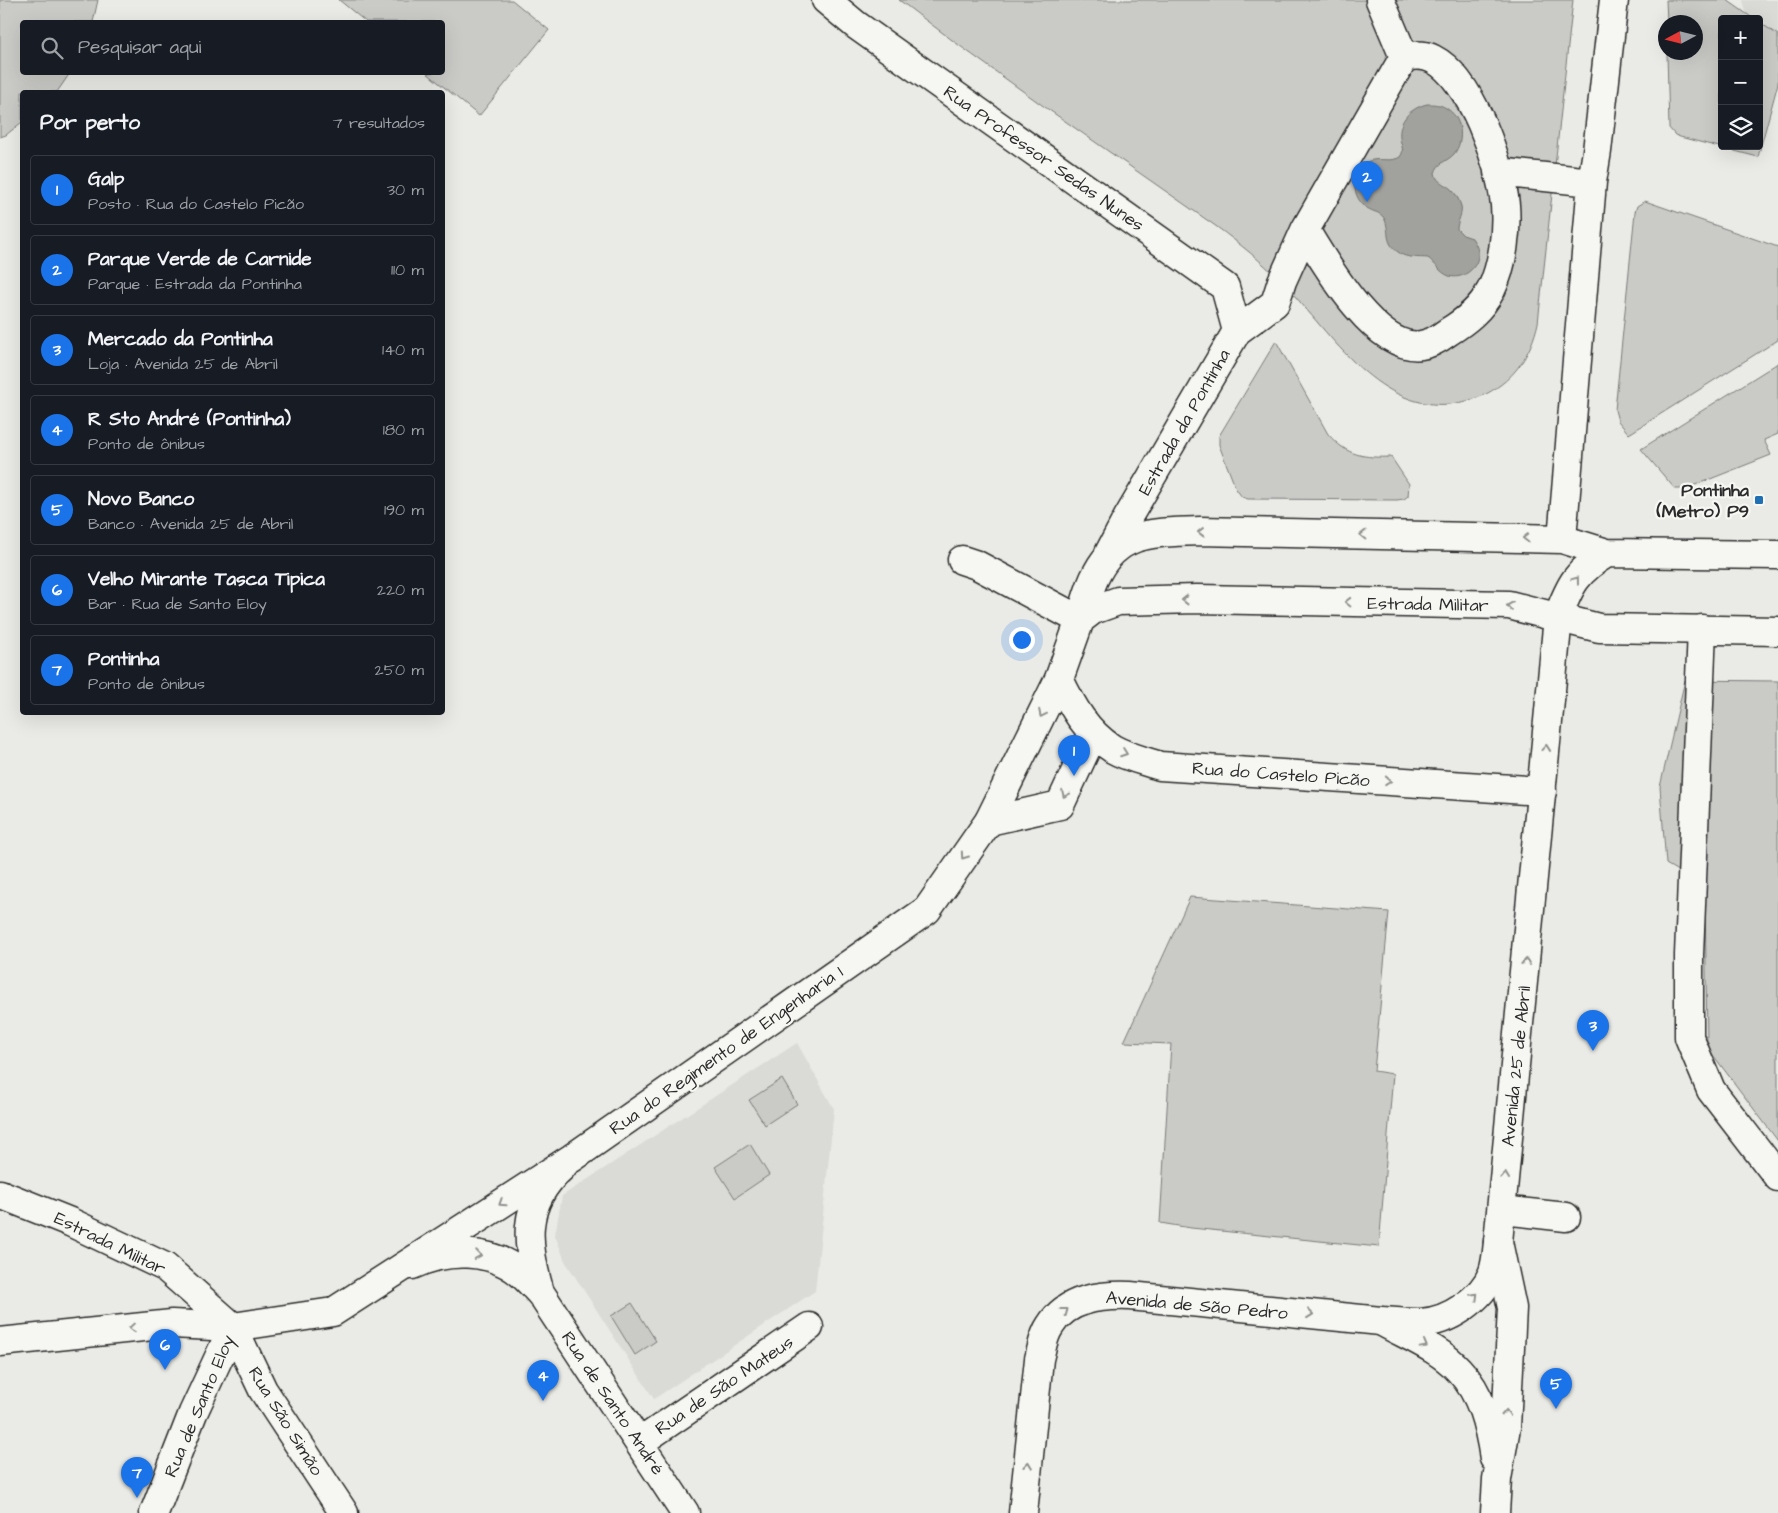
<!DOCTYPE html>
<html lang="pt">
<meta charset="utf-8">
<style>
:root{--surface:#171b24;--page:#20242c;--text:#f1f3f6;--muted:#9ea1a6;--line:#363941;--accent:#1a73e8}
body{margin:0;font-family:"Architects Daughter",sans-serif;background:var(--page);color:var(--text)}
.controls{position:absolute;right:15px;top:15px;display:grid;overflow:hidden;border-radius:5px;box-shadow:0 5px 20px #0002}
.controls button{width:45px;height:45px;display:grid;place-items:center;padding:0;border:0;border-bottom:1px solid var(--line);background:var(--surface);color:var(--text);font:25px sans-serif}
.compass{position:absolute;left:1658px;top:15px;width:45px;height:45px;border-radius:50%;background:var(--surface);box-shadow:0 5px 20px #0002;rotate:263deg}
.you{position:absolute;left:1021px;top:639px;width:18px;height:18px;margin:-12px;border:4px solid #fff;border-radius:50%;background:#1a73e8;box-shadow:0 0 0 8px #1a73e833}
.badge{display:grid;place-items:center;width:32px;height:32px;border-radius:50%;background:var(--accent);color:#fff;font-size:16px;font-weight:700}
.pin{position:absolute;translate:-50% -41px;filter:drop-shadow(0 1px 2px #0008)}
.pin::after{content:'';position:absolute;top:26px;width:18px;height:15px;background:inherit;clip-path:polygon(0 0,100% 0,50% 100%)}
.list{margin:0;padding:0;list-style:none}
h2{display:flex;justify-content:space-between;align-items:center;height:65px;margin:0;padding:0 20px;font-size:21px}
h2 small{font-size:16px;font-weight:400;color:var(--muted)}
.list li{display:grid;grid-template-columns:32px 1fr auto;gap:15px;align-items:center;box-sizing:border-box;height:70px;margin:0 10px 10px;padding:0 10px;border:1px solid var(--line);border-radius:5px}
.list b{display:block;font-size:19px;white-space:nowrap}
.list p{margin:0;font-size:16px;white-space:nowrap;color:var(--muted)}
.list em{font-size:16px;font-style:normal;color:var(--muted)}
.icon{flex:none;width:28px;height:28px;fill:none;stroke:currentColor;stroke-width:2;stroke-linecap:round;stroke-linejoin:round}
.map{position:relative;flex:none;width:1778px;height:1513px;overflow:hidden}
.search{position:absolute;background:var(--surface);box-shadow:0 5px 20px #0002;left:20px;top:20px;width:425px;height:55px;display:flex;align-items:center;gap:12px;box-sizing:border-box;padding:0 18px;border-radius:5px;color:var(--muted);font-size:19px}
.panel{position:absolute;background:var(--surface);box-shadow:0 5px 20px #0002;left:20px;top:90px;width:425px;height:625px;border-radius:5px}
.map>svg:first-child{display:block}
</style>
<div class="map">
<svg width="1778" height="1513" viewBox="0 0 1778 1513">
<rect width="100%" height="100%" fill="#eaeae6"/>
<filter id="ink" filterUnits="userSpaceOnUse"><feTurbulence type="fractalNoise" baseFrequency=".02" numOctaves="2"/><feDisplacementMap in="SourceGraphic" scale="10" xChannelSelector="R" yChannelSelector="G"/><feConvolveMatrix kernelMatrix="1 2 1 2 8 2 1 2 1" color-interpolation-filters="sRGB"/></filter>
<g filter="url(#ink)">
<path fill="#dadad6" d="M 1743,0 L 1778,0 L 1778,85 L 1759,47 L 1759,19 L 1748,19 Z
M 797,1043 L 834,1109 L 815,1291 L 654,1399 L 565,1261 L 555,1235 L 562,1196 Z"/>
<path fill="#cacac7" stroke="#7a7a79" d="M 0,0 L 98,0 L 93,22 L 22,22 L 22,72 L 70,73 L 57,92 L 22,92 L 22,122 L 6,135 L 0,137 Z
M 339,0 L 512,0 L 549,30 L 479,116 L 427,73 L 442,72 L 442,22 L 366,22 Z
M 899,0 L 1573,0 L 1538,323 C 1531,354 1515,379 1486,394 C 1474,400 1463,402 1450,404 C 1375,411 1327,328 1281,281 C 1261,261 1240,244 1217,227 L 1042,105 L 956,43 Z
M 1666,0 L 1727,0 L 1754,19 L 1722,19 L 1722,146 L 1759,146 L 1759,22 L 1778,35 L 1778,83 L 1758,157 L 1680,137 L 1675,135 L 1669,128 L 1667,53 L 1696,52 L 1696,22 L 1667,22 Z
M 1645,201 L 1778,247 L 1778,340 L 1629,434 L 1618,421 L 1615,410 L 1635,212 L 1637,206 Z
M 1276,341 L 1328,434 C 1347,456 1364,458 1391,457 L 1409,484 L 1408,496 L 1404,499 L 1397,500 L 1248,499 L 1242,497 L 1236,489 L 1219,445 L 1219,436 Z
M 1778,363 L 1778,434 L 1764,440 L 1771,455 L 1685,489 L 1675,489 L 1641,449 Z
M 1685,680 L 1778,681 L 1778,1141 L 1707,1047 L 1705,887 L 1666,864 L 1660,787 Z
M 1190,897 L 1389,912 L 1374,1071 L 1393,1074 L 1379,1247 L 1191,1228 L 1160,1223 L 1171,1044 L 1124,1042 Z
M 782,1079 L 797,1104 L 765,1125 L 749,1100 Z
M 750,1144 L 769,1175 L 735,1198 L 715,1167 Z
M 632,1303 L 656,1341 L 635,1355 L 611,1316 Z"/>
<path fill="#a1a19e" stroke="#727270" d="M 1427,104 C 1433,104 1440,104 1446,108 C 1462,117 1465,140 1454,154 C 1448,161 1438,162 1435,173 C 1437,183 1444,183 1451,189 C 1456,193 1459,200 1461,206 C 1463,214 1457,221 1457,229 L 1463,235 L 1472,238 C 1475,243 1479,249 1478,256 C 1477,269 1462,280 1449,276 C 1439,272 1436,264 1428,258 C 1419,257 1406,259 1398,252 C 1383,241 1391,231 1384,218 C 1380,212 1373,212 1367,208 C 1355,200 1351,183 1358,171 C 1370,151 1387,165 1400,157 C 1405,150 1401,146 1400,138 C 1398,120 1411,108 1427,104 Z"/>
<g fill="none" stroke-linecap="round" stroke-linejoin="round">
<g stroke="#2b2b2b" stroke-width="31">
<path id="minor" d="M 826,0 L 856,25 L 1225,287 L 1237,331
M 1498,172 L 1592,182
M 1305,230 C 1325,263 1376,352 1421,345 C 1431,344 1440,338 1448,332 C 1466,321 1481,309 1491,290 C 1503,266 1507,231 1505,205 C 1501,164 1471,78 1433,59 C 1424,54 1414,55 1404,57
M 1562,539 L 1592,182 L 1597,151 L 1614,0
M 1109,553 L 1128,517 L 1237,331 L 1275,303 L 1282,281 L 1305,230 L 1404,57 L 1380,0
M 962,560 L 977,565 L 1080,620 C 1085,605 1089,587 1097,573 C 1120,529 1157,533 1200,531 L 1562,539 L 1607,553 L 1778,555
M 1558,617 C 1570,584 1577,571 1607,553
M 1702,629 L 1689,955 L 1689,1037 L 1711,1090 L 1778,1177
M 1059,679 C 1072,706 1086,732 1113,749 C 1127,757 1145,761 1160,766 L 1542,791
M 989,821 L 1060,805 L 1093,734
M 0,1194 L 70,1222 L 165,1267 L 233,1327 L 263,1390 L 344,1513
M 1502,1210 L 1566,1217
M 412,1265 C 446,1249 489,1248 519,1272 C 527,1278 534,1287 541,1294 L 685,1513
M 540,1293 C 526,1245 520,1204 562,1167
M 1381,1321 C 1407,1336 1439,1348 1459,1370 C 1482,1394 1489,1426 1494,1458
M 0,1342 L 172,1324 L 233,1327
M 639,1443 L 809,1327
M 1495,1513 L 1497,1479 L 1506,1427 L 1512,1308 L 1498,1242"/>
</g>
<g stroke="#2b2b2b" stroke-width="31">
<path id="major" d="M 154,1513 L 193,1413 L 233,1327 L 333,1312 L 572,1158 L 927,910 L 989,821 L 1059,679 L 1080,620 L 1093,610 L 1118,601 L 1197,599 L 1509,605 L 1599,628 L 1778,631
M 1023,1513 L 1039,1359 C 1042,1348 1043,1336 1050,1326 C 1067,1298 1101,1295 1130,1296 L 1381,1321 C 1394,1322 1407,1323 1420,1323 C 1449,1322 1482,1299 1493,1272 C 1496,1263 1497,1252 1498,1242 L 1558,617"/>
</g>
<use href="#minor" stroke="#f6f6f2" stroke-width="28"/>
<use href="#major" stroke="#f6f6f2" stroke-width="28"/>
</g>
<defs><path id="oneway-chevron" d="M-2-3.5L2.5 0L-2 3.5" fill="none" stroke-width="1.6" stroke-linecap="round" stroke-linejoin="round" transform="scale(1.25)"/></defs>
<g stroke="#90908e">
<use href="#oneway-chevron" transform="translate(1201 532) rotate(180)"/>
<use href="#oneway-chevron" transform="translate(1363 535) rotate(-179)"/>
<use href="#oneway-chevron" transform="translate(1526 538) rotate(-179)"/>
<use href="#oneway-chevron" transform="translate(1576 580) rotate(-53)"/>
<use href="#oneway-chevron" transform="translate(1185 600) rotate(179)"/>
<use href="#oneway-chevron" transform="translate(1348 602) rotate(-179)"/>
<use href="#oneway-chevron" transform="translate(1510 606) rotate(-172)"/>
<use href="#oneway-chevron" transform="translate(1042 714) rotate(116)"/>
<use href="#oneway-chevron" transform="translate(1546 748) rotate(-85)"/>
<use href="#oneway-chevron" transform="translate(1124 753) rotate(20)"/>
<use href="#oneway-chevron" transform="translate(1388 781) rotate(4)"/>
<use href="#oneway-chevron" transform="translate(1065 794) rotate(115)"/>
<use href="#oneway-chevron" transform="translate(964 856) rotate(125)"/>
<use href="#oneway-chevron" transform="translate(1526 962) rotate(-84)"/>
<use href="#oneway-chevron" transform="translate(1505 1176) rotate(-84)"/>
<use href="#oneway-chevron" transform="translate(502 1203) rotate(147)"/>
<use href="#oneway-chevron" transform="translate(478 1255) rotate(9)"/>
<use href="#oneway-chevron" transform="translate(1475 1296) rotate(-45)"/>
<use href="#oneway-chevron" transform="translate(1065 1311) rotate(-37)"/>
<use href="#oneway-chevron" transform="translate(1310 1314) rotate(6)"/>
<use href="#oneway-chevron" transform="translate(132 1328) rotate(174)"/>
<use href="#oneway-chevron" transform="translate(1424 1345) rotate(29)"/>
<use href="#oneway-chevron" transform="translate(1506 1413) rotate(-87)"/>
<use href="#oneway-chevron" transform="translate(1028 1465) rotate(-84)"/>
</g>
</g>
<rect fill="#1f6fb2" stroke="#f6f6f2" stroke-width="2" x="1754" y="495" width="10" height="10" rx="2.5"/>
<g text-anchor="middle" stroke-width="4.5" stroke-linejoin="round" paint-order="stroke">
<g font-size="18" fill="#2b2b2b" stroke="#f6f6f2">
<text transform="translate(1044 158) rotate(35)" y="6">Rua Professor Sedas Nunes</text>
<text transform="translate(1184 422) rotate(-60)" y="6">Estrada da Pontinha</text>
<text transform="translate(1428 604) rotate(1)" y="6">Estrada Militar</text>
<text transform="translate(1281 774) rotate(4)" y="6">Rua do Castelo Picão</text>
<text transform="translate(726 1050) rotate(-35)" y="6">Rua do Regimento de Engenharia 1</text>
<text transform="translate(1516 1066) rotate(-84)" y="6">Avenida 25 de Abril</text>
<text transform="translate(110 1243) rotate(26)" y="6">Estrada Militar</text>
<text transform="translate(1197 1305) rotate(5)" y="6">Avenida de São Pedro</text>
<text transform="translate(724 1385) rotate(-34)" y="6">Rua de São Mateus</text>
<text transform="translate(613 1403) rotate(56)" y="6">Rua de Santo André</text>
<text transform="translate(199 1406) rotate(-67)" y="6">Rua de Santo Eloy</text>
<text transform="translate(286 1421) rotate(58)" y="6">Rua São Simão</text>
</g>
<g font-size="18" font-weight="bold" fill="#2b2b2b" stroke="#f6f6f2" text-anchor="end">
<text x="1749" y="496">Pontinha<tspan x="1749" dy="21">(Metro) P9</tspan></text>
</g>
</g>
</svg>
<div class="controls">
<button>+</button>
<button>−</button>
<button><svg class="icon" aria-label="layers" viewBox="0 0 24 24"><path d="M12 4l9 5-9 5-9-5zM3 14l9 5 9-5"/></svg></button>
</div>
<svg class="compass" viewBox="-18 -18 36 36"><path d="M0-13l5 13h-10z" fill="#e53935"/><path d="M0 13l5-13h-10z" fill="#9ea1a6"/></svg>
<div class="you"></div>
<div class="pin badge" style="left:1074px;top:776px">1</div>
<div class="pin badge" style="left:1367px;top:202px">2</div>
<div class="pin badge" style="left:1593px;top:1051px">3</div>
<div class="pin badge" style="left:543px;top:1401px">4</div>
<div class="pin badge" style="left:1556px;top:1409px">5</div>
<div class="pin badge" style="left:165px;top:1370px">6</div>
<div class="pin badge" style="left:137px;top:1498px">7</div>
<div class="search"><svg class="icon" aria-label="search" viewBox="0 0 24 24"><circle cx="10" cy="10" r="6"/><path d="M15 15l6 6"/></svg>Pesquisar aqui</div>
<section class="panel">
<h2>Por perto<small>7 resultados</small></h2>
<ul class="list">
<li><span class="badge">1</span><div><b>Galp</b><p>Posto · Rua do Castelo Picão</p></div><em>30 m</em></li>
<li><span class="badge">2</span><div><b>Parque Verde de Carnide</b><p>Parque · Estrada da Pontinha</p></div><em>110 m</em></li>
<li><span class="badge">3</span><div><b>Mercado da Pontinha</b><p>Loja · Avenida 25 de Abril</p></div><em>140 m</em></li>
<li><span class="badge">4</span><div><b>R Sto André (Pontinha)</b><p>Ponto de ônibus</p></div><em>180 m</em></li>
<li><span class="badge">5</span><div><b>Novo Banco</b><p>Banco · Avenida 25 de Abril</p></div><em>190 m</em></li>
<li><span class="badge">6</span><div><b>Velho Mirante Tasca Tipica</b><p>Bar · Rua de Santo Eloy</p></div><em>220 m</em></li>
<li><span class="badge">7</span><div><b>Pontinha</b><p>Ponto de ônibus</p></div><em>250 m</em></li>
</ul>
</section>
</div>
